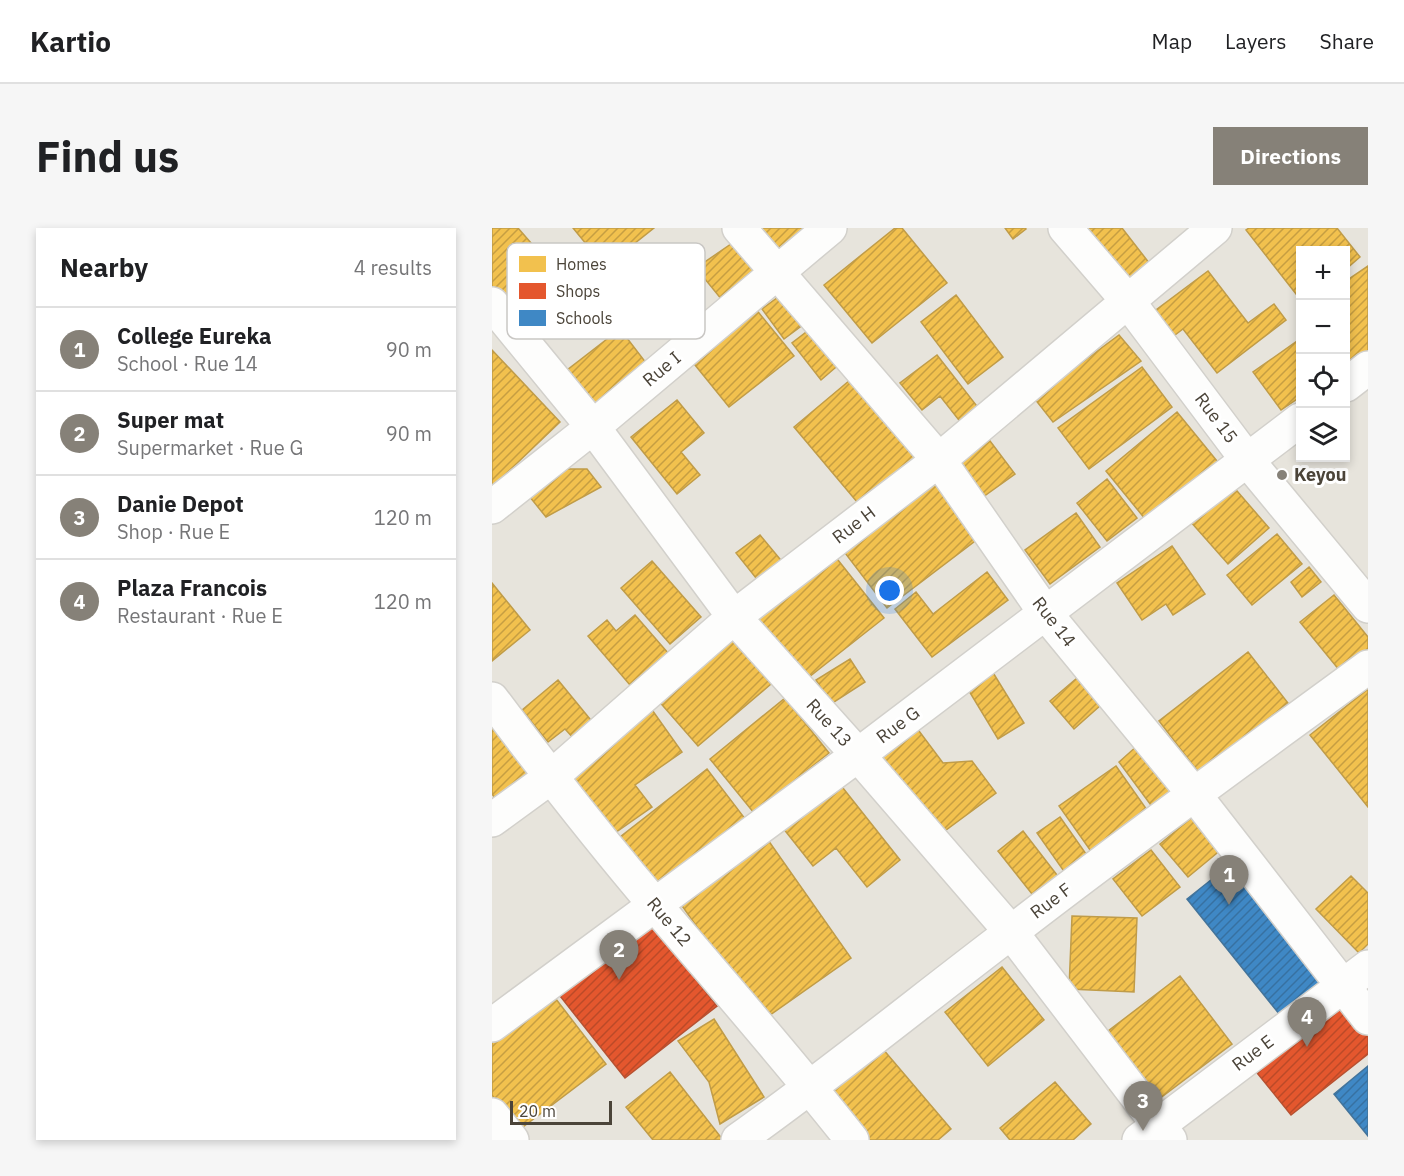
<!DOCTYPE html>
<meta charset="utf-8">
<style>
:root{--surface:#fff;--page:#f6f6f6;--text:#202124;--muted:#757577;--line:#e0e0e0;--accent:#868178}
body{margin:0;font-family:"IBM Plex Sans",sans-serif;background:var(--page);color:var(--text)}
.controls{position:absolute;right:18px;top:18px;display:grid;overflow:hidden;border-radius:0px;box-shadow:0 3px 9px #0003}
.controls button{width:54px;height:54px;display:grid;place-items:center;padding:0;border:0;border-bottom:2px solid var(--line);background:var(--surface);color:var(--text);font:30px sans-serif}
.scale{position:absolute;left:18px;bottom:15px;width:102px;box-sizing:border-box;padding-left:6px;border:3px solid #4b4439;border-top:0;font-size:16px;line-height:21px;white-space:nowrap;color:#4b4439;-webkit-text-stroke:4px #fff;paint-order:stroke}
.you{position:absolute;left:398px;top:363px;width:21px;height:21px;margin:-15px;border:4px solid #fff;border-radius:50%;background:#1a73e8;box-shadow:0 0 0 9px #1a73e833}
.badge{display:grid;place-items:center;width:39px;height:39px;border-radius:50%;background:var(--accent);color:#fff;font-size:20px;font-weight:700}
.pin{position:absolute;translate:-50% -50px;filter:drop-shadow(0 2px 3px #0008)}
.pin::after{content:'';position:absolute;top:32px;width:21px;height:18px;background:inherit;clip-path:polygon(0 0,100% 0,50% 100%)}
.list{margin:0;padding:0;list-style:none}
h2{display:flex;justify-content:space-between;align-items:center;height:78px;margin:0;padding:0 24px;font-size:26px}
h2 small{font-size:20px;font-weight:400;color:var(--muted)}
.list li{display:grid;grid-template-columns:39px 1fr auto;gap:18px;align-items:center;box-sizing:border-box;height:84px;padding:0 24px;border-top:2px solid var(--line)}
.list b{display:block;font-size:22px;white-space:nowrap}
.list p{margin:0;font-size:20px;white-space:nowrap;color:var(--muted)}
.list em{font-size:20px;font-style:normal;color:var(--muted)}
.icon{flex:none;width:33px;height:33px;fill:none;stroke:currentColor;stroke-width:2;stroke-linecap:round;stroke-linejoin:round}
.map{position:relative;flex:none;width:876px;height:912px;overflow:hidden;border-radius:0px}
header{display:flex;align-items:center;gap:36px;box-sizing:border-box;height:84px;padding:0 30px;background:var(--surface);border-bottom:2px solid var(--line)}
header strong{font-size:28px}
nav{display:flex;gap:33px;margin-inline-start:auto;font-size:21px}
.intro{display:flex;align-items:center;justify-content:space-between;box-sizing:border-box;height:144px;padding:0 36px}
h1{margin:0;font-size:42px}
.button{padding:15px 27px;border-radius:0px;background:var(--accent);color:#fff;font-size:21px;font-weight:700}
main{display:flex;gap:36px;padding:0 36px}
aside{flex:1;background:var(--surface);border-radius:0px;box-shadow:0 3px 9px #0003}
.map>svg:first-child{display:block}
</style>
<header>
<strong>Kartio</strong>
<nav><a>Map</a><a>Layers</a><a>Share</a></nav>
</header>
<div class="intro"><h1>Find us</h1><a class="button">Directions</a></div>
<main>
<aside>
<h2>Nearby<small>4 results</small></h2>
<ul class="list">
<li><span class="badge">1</span><div><b>College Eureka</b><p>School · Rue 14</p></div><em>90 m</em></li>
<li><span class="badge">2</span><div><b>Super mat</b><p>Supermarket · Rue G</p></div><em>90 m</em></li>
<li><span class="badge">3</span><div><b>Danie Depot</b><p>Shop · Rue E</p></div><em>120 m</em></li>
<li><span class="badge">4</span><div><b>Plaza Francois</b><p>Restaurant · Rue E</p></div><em>120 m</em></li>
</ul>
</aside>
<div class="map">
<svg width="876" height="912" viewBox="0 0 876 912">
<defs>
<pattern id="homes-hatch" width="6" height="6" patternUnits="userSpaceOnUse" patternTransform="scale(1.5)"><rect width="6" height="6" fill="#f2c14e"/><path d="M-1 1l2-2M0 6l6-6M5 7l2-2" fill="none" stroke="#c69e42"/></pattern>
<pattern id="shops-hatch" width="6" height="6" patternUnits="userSpaceOnUse" patternTransform="scale(1.5)"><rect width="6" height="6" fill="#e4572e"/><path d="M-1 1l2-2M0 6l6-6M5 7l2-2" fill="none" stroke="#bb4a28"/></pattern>
<pattern id="schools-hatch" width="6" height="6" patternUnits="userSpaceOnUse" patternTransform="scale(1.5)"><rect width="6" height="6" fill="#3f88c5"/><path d="M-1 1l2-2M0 6l6-6M5 7l2-2" fill="none" stroke="#3771a1"/></pattern>
</defs>
<rect width="100%" height="100%" fill="#f4f2ee"/>
<path fill="#e7e4dc" fill-rule="evenodd" d="M 0,0 L 876,0 L 876,912 L 0,912 ZM 808,22 L 854,22 L 854,230 L 808,230 Z"/>
<path fill="url(#homes-hatch)" stroke="#c09c48" stroke-width="1.5" d="M 0,0 L 26,0 L 39,15 L 15,35 L 63,92 L 43,108 L 0,58 Z
M 81,0 L 162,0 L 113,39 Z
M 257,0 L 316,0 L 278,28 Z
M 403,0 L 410,0 L 455,55 L 380,115 L 332,57 Z
M 513,0 L 533,0 L 534,1 L 521,11 Z
M 582,0 L 630,0 L 658,36 L 629,59 Z
M 757,0 L 845,0 L 868,29 L 854,41 L 854,22 L 808,22 L 808,71 L 754,2 Z
M 239,16 L 264,45 L 230,72 L 204,40 Z
M 876,38 L 876,122 L 854,138 L 854,53 Z
M 716,43 L 756,95 L 782,76 L 794,92 L 725,145 L 691,101 L 675,113 L 656,88 Z
M 293,64 L 316,93 L 292,111 L 270,81 Z
M 464,67 L 511,129 L 476,156 L 429,94 Z
M 263,80 L 302,128 L 237,179 L 199,132 Z
M 322,98 L 350,134 L 329,152 L 300,115 Z
M 128,101 L 158,140 L 100,185 L 70,146 Z
M 627,107 L 649,133 L 561,194 L 542,170 Z
M 808,111 L 808,169 L 789,182 L 761,144 Z
M 0,122 L 68,194 L 1,258 L 0,257 Z
M 445,127 L 488,182 L 470,196 L 448,168 L 430,182 L 408,155 Z
M 650,139 L 680,179 L 597,241 L 566,200 Z
M 364,147 L 433,229 L 371,281 L 302,199 Z
M 185,172 L 212,205 L 189,224 L 208,247 L 185,266 L 139,209 Z
M 685,184 L 729,238 L 658,297 L 614,243 Z
M 495,209 L 523,246 L 491,269 L 464,233 Z
M 75,241 L 95,241 L 109,259 L 54,289 L 37,268 Z
M 442,251 L 487,310 L 395,380 L 350,321 Z
M 615,251 L 645,290 L 615,313 L 585,275 Z
M 739,256 L 777,300 L 736,336 L 698,293 Z
M 584,285 L 608,319 L 558,356 L 533,322 Z
M 785,306 L 810,336 L 760,377 L 735,347 Z
M 268,307 L 292,336 L 268,355 L 244,325 Z
M 680,318 L 713,366 L 681,387 L 674,376 L 650,392 L 625,355 Z
M 342,327 L 392,390 L 312,453 L 262,390 Z
M 160,333 L 209,389 L 178,416 L 129,360 Z
M 817,339 L 829,354 L 810,369 L 799,354 Z
M 495,344 L 516,372 L 440,429 L 403,381 L 424,364 L 441,386 Z
M 0,355 L 38,402 L 0,433 Z
M 842,367 L 876,409 L 876,421 L 848,443 L 808,394 Z
M 143,387 L 176,425 L 138,457 L 96,408 L 115,392 L 124,403 Z
M 238,408 L 279,456 L 206,518 L 165,471 Z
M 756,424 L 796,475 L 707,545 L 667,493 Z
M 358,431 L 373,454 L 339,476 L 324,452 Z
M 500,443 L 532,495 L 506,511 L 474,458 Z
M 585,450 L 609,477 L 582,501 L 558,473 Z
M 66,452 L 102,496 L 83,512 L 73,501 L 56,514 L 30,482 Z
M 876,461 L 876,579 L 818,507 Z
M 293,470 L 337,525 L 262,585 L 218,531 Z
M 158,479 L 190,524 L 143,557 L 160,579 L 120,607 L 72,541 Z
M 0,496 L 37,544 L 3,570 L 0,566 Z
M 424,499 L 451,535 L 480,533 L 504,565 L 446,608 L 383,527 Z
M 646,517 L 686,568 L 664,584 L 627,534 Z
M 624,538 L 660,589 L 603,629 L 567,578 Z
M 215,541 L 254,592 L 161,663 L 123,613 Z
M 347,555 L 408,632 L 375,659 L 344,620 L 321,638 L 291,600 Z
M 703,587 L 730,621 L 696,649 L 668,616 Z
M 568,589 L 599,633 L 576,649 L 545,605 Z
M 531,603 L 568,651 L 544,671 L 506,623 Z
M 276,612 L 359,730 L 271,792 L 188,675 Z
M 659,622 L 688,659 L 650,688 L 621,651 Z
M 859,648 L 876,665 L 876,716 L 867,725 L 824,681 Z
M 580,688 L 645,690 L 642,764 L 577,761 Z
M 510,739 L 552,792 L 496,838 L 453,784 Z
M 688,748 L 740,816 L 659,877 L 607,810 Z
M 57,762 L 114,836 L 27,902 L 0,867 L 0,806 Z
M 222,791 L 272,869 L 228,896 L 217,854 L 186,813 Z
M 390,820 L 459,901 L 446,912 L 375,912 L 336,866 Z
M 178,844 L 231,912 L 161,912 L 134,879 Z
M 563,854 L 599,896 L 581,912 L 518,912 L 508,900 Z"/>
<path fill="url(#shops-hatch)" stroke="#b65131" stroke-width="1.5" d="M 160,696 L 225,778 L 133,850 L 68,768 Z
M 848,772 L 876,808 L 876,826 L 799,887 L 762,841 Z"/>
<path fill="url(#schools-hatch)" stroke="#43749b" stroke-width="1.5" d="M 744,632 L 837,748 L 788,787 L 695,671 Z
M 876,838 L 876,908 L 842,866 Z"/>
<g fill="none" stroke-linecap="round" stroke-linejoin="round">
<g stroke="#d2d0cb" stroke-width="36">
<path id="minor" d="M 247,0 L 447,232 L 554,386 L 702,566 L 876,790
M 573,0 L 635,72 L 756,233 L 876,378
M 0,76 L 101,199 L 242,389 L 366,527 L 519,704 L 678,912
M 854,157 L 876,140
M 0,279 L 101,199 L 338,0
M 0,471 C 53,542 107,611 164,678 C 230,756 297,832 360,912
M 0,592 L 59,549 L 242,389 L 447,232 L 723,0
M 0,797 L 366,527 L 808,192
M 0,887 L 20,912
M 246,912 C 339,846 427,774 518,705 C 635,614 756,527 876,439
M 647,912 L 876,739"/>
</g>
<use href="#minor" stroke="#fdfdfc" stroke-width="33"/>
</g>
<circle fill="#868178" stroke="#fff" stroke-width="2" cx="790" cy="247" r="6"/>
<g text-anchor="middle" stroke-width="6" stroke-linejoin="round" paint-order="stroke">
<g font-size="18" fill="#4b4439" stroke="#fff">
<text transform="translate(170 141) rotate(-40)" y="6">Rue I</text>
<text transform="translate(724 190) rotate(53)" y="6">Rue 15</text>
<text transform="translate(362 297) rotate(-37)" y="6">Rue H</text>
<text transform="translate(562 394) rotate(52)" y="6">Rue 14</text>
<text transform="translate(337 495) rotate(48)" y="6">Rue 13</text>
<text transform="translate(406 497) rotate(-37)" y="6">Rue G</text>
<text transform="translate(559 673) rotate(-37)" y="6">Rue F</text>
<text transform="translate(177 694) rotate(50)" y="6">Rue 12</text>
<text transform="translate(761 825) rotate(-37)" y="6">Rue E</text>
</g>
<g font-size="18" font-weight="bold" fill="#4b4439" stroke="#fff" text-anchor="start">
<text x="802" y="253">Keyou</text>
</g>
</g>
<rect x="15" y="15" width="198" height="96" rx="9" fill="#fff" stroke="#c9c7c4" stroke-width="1.5"/>
<rect x="27" y="28" width="27" height="16" fill="#f2c14e"/>
<rect x="27" y="55" width="27" height="16" fill="#e4572e"/>
<rect x="27" y="82" width="27" height="16" fill="#3f88c5"/>
<g font-size="16" fill="#4b4439">
<text x="64" y="42">Homes</text>
<text x="64" y="69">Shops</text>
<text x="64" y="96">Schools</text>
</g>
</svg>
<div class="controls">
<button>+</button>
<button>−</button>
<button><svg class="icon" aria-label="locate" viewBox="0 0 24 24"><circle cx="12" cy="12" r="6"/><path d="M12 2v4M12 18v4M2 12h4M18 12h4"/></svg></button>
<button><svg class="icon" aria-label="layers" viewBox="0 0 24 24"><path d="M12 4l9 5-9 5-9-5zM3 14l9 5 9-5"/></svg></button>
</div>
<div class="scale">20 m</div>
<div class="you"></div>
<div class="pin badge" style="left:737px;top:677px">1</div>
<div class="pin badge" style="left:127px;top:752px">2</div>
<div class="pin badge" style="left:651px;top:903px">3</div>
<div class="pin badge" style="left:815px;top:819px">4</div>
</div>
</main>
